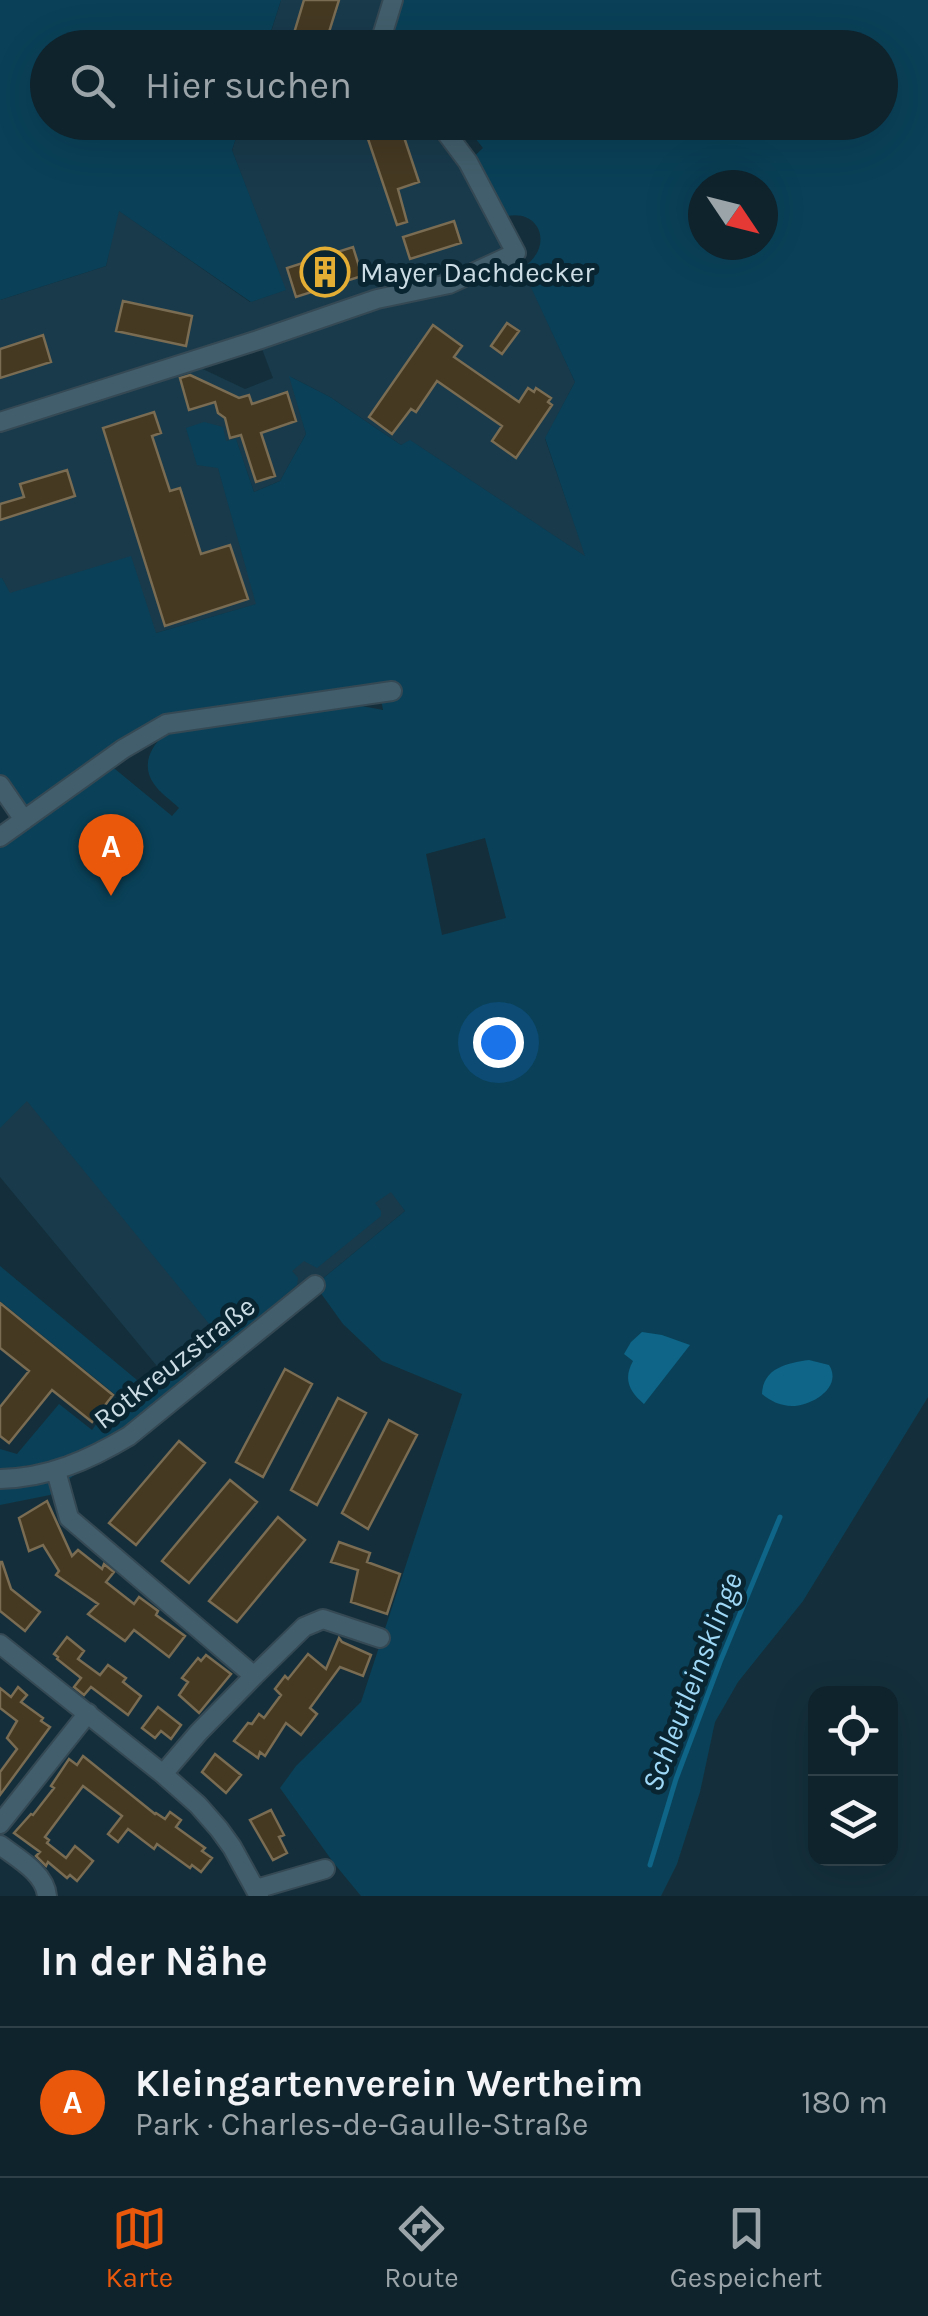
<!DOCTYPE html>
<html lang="de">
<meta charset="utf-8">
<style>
:root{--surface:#0f232c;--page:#182b34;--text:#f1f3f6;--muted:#9ba4a9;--line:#2f4048;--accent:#ea580c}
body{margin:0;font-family:Karla,sans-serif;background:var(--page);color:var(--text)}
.controls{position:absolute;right:30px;bottom:30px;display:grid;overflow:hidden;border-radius:20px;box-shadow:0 10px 40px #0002}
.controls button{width:90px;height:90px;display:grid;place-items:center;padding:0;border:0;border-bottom:2px solid var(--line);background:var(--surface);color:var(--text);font:50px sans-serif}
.compass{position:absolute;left:688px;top:170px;width:90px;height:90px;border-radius:50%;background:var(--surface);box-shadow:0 10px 40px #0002;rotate:125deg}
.you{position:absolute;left:498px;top:1042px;width:35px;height:35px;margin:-25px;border:8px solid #fff;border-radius:50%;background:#1a73e8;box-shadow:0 0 0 15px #1a73e833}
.badge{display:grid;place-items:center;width:65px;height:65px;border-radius:50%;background:var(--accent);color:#fff;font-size:32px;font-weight:700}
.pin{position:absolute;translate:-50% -82px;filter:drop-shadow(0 2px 5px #0008)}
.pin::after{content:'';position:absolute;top:52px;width:35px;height:30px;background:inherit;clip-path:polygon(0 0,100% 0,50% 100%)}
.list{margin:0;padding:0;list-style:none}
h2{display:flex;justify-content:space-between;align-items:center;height:130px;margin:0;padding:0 40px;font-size:42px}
h2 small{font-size:32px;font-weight:400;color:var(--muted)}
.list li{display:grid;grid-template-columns:65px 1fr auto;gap:30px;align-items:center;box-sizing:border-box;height:150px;padding:0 40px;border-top:2px solid var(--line)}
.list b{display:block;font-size:38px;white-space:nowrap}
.list p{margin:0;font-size:32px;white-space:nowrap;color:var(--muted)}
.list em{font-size:32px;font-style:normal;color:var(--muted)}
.icon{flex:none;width:55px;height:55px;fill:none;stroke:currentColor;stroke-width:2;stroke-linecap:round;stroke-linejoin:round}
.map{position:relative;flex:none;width:928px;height:1896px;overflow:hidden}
.search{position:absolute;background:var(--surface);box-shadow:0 10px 40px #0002;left:30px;right:30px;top:30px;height:110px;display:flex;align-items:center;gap:25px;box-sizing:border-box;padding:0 35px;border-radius:55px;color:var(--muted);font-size:38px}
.sheet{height:280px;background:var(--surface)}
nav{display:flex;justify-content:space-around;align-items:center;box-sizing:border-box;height:140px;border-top:2px solid var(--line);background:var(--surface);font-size:28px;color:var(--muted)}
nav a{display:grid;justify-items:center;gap:5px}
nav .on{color:var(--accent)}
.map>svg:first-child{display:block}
</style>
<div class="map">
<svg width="928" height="1896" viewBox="0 0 928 1896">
<rect width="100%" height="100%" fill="#142f3b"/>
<path fill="#183a4b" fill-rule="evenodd" d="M 281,0 L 393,0 L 383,47 L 266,48 Z
M 241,123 L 438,123 L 516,253 L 575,382 L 545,439 L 586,557 L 411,441 L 401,445 L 330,397 L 291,377 L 306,434 L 280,481 L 254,492 L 236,440 L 226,442 L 218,467 L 257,604 L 156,633 L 9,593 L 2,578 L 0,578 L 0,300 L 106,266 L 118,210 L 250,302 L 285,290 L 232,150 ZM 259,341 L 273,378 L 245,389 L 188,362 Z
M 209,906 L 405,1211 L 181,1395 L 0,1177 L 0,1077 Z"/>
<path fill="#0a4158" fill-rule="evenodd" d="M 0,0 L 281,0 L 266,47 L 48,48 L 48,122 L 241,123 L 232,150 L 286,290 L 251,302 L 119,211 L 106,266 L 0,300 Z
M 393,0 L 928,0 L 928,1397 L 803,1601 L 738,1682 L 715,1722 L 700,1792 L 677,1864 L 661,1896 L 361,1896 L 333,1862 L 280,1788 L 296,1766 L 361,1702 L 462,1394 L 382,1361 L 343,1324 L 315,1285 L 405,1211 L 391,1192 L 375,1203 L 381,1211 L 381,1216 L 317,1268 L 304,1261 L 292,1271 L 298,1278 L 297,1285 L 218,1352 L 202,1346 L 215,1331 L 27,1101 L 0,1128 L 0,847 L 106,769 L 115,769 L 172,816 L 179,808 C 171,800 160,793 154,784 C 138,762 156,738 175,727 L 356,705 L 383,710 L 380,693 L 166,724 L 28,816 L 0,780 L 0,578 L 2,578 L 10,593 L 131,556 L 156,633 L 256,604 L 218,468 L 197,465 L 186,428 L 204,422 L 223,427 L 226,441 L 236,439 L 254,492 L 280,481 L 306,434 L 289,376 L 330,397 L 401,445 L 410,440 L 585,556 L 545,438 L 575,382 L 522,268 C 555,248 541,206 503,217 L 468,162 L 483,148 L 463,123 L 880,122 L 880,48 L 383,47 ZM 703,185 L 763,185 L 763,245 L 703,245 ZM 485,838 L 506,918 L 442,935 L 426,854 Z
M 0,1266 L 143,1385 L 163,1375 L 183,1360 L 186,1364 L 186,1376 C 177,1388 163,1397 151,1407 C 103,1446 61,1464 0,1469 L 0,1449 L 17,1454 L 59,1404 L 92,1430 L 117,1396 L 0,1301 Z
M 101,1453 L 50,1495 L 0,1505 L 0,1479 Z"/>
<path fill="#0e6587" d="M 642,1332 L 662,1335 L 690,1345 L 644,1404 C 629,1391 623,1379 633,1361 L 624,1354 L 631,1342 Z
M 809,1360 L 829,1365 C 843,1387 812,1406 792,1406 C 781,1406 770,1401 762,1394 C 763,1368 787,1363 809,1360 Z"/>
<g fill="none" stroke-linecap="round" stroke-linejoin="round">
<path stroke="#0e6587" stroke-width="5" d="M 650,1865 L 676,1779 L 720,1662 L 780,1517"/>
</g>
<path fill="#453922" stroke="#796c53" stroke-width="2.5" d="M 304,0 L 339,0 L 324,48 L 315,48 L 292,40 Z
M 395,122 L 399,122 L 419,182 L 398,189 L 407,222 L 397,225 L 366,133 Z
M 454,221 L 461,243 L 410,259 L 403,237 Z
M 353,247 L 362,276 L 296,297 L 287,268 Z
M 123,301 L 192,316 L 186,346 L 116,331 Z
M 507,323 L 519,331 L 502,354 L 491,346 Z
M 433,325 L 462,346 L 454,357 L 519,402 L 528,388 L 534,392 L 536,388 L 551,398 L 548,402 L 552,405 L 516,458 L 492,441 L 502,426 L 437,381 L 416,412 L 411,409 L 392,434 L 369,417 Z
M 43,335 L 51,362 L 0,378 L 0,349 Z
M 190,375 L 239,398 L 249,395 L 252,404 L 287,392 L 296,421 L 261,433 L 275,476 L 256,482 L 241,435 L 230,438 L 225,418 L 218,413 L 215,402 L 189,410 L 180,378 Z
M 154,412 L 161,433 L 152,436 L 170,491 L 180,488 L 201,554 L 230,545 L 248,599 L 165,626 L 103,428 Z
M 67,470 L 75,496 L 0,520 L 0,504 L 24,497 L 20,484 Z
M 0,1303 L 113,1395 L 92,1422 L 52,1390 L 9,1443 L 0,1436 L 0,1407 L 29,1371 L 0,1348 Z
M 285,1369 L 312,1384 L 263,1477 L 236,1462 Z
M 338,1398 L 366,1413 L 317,1505 L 291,1490 Z
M 389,1420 L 417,1435 L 368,1529 L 342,1513 Z
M 179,1441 L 205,1463 L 136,1545 L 109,1523 Z
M 230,1480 L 257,1502 L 189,1583 L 162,1561 Z
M 47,1501 L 72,1556 L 78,1550 L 102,1569 L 104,1564 L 114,1572 L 106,1582 L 134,1604 L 139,1597 L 158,1611 L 156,1615 L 185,1636 L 169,1657 L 134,1630 L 125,1641 L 88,1614 L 98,1604 L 56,1575 L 59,1571 L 43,1545 L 29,1551 L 19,1518 Z
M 278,1517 L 305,1540 L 237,1622 L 209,1601 Z
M 339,1542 L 370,1553 L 367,1562 L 400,1574 L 387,1614 L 351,1602 L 358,1570 L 331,1562 Z
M 0,1562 L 2,1562 L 11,1589 L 40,1612 L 25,1631 L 0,1611 Z
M 67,1637 L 84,1651 L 78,1659 L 100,1675 L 108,1665 L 126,1678 L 123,1682 L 141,1696 L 128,1715 L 91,1687 L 84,1695 L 74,1687 L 81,1678 L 57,1659 L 58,1657 L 54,1654 Z
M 339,1638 L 342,1642 L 371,1655 L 363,1676 L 340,1667 L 310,1708 L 317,1714 L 301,1735 L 286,1723 L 265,1756 L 260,1752 L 258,1758 L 234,1741 L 248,1723 L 252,1724 L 259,1714 L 264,1718 L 281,1695 L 275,1689 L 285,1676 L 288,1679 L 308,1654 L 326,1669 Z
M 206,1655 L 231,1674 L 199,1713 L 179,1695 L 188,1682 L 182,1678 L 198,1658 L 201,1661 Z
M 18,1687 L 27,1695 L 21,1702 L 43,1718 L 41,1721 L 50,1727 L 0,1795 L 0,1772 L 17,1749 L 7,1738 L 17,1721 L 0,1708 L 0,1688 L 11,1697 Z
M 158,1707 L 181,1725 L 171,1739 L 161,1731 L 155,1738 L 142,1728 Z
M 215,1754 L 241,1775 L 226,1793 L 202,1772 Z
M 83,1756 L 155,1814 L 156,1813 L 165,1819 L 170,1812 L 181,1820 L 176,1827 L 205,1848 L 202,1851 L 212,1858 L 201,1872 L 192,1865 L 190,1868 L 157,1844 L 154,1849 L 128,1829 L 118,1842 L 108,1834 L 122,1816 L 83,1786 L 45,1837 L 49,1840 L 47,1843 L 66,1858 L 75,1846 L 93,1861 L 77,1881 L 70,1875 L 67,1878 L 48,1862 L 46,1866 L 36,1856 L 40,1852 L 14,1833 L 31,1814 L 33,1815 L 54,1788 L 51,1786 L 69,1759 L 77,1765 Z
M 271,1810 L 284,1835 L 279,1837 L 287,1853 L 273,1860 L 250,1820 Z"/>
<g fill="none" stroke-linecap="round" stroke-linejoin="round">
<g stroke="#354954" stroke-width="22">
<path id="street" d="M 383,48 L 382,36 L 393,0
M 0,422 L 258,340 L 377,299 L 449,284 L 516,253 L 468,162 L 438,122
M 0,785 L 24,820
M 0,837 L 123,749 L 166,724 L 392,691
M 56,1471 L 69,1518 L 254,1676 L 304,1627 L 323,1619 L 380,1638
M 0,1479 C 48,1478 89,1460 129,1436 L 315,1285
M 0,1644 L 163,1774 L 198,1805 L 219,1829 L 232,1847 L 259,1896
M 163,1774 L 199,1732 L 254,1676
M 0,1824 L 88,1713
M 0,1845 C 17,1858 45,1873 47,1896
M 256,1889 L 325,1869"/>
</g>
<use href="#street" stroke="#425e6c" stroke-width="18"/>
</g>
<defs>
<g id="building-ring" transform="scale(2.5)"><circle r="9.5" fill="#092531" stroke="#e4ae35" stroke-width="1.5"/><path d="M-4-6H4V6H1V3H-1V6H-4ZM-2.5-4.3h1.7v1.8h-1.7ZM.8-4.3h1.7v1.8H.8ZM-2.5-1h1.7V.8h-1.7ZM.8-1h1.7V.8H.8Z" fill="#e4ae35"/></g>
</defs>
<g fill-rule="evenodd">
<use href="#building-ring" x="325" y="272"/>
</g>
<g text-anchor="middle" stroke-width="10" stroke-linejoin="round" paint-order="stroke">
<g font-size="28" fill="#ccdce4" stroke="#092531" text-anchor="start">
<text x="360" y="282">Mayer Dachdecker</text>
</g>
<g font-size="28" fill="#ccdce4" stroke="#092531">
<text transform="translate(174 1362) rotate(-38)" y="10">Rotkreuzstraße</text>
</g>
<g font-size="30" font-style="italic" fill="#9ed8f6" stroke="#092531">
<text transform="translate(692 1682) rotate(-69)" y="10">Schleutleinsklinge</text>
</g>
</g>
</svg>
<div class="controls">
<button><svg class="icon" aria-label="locate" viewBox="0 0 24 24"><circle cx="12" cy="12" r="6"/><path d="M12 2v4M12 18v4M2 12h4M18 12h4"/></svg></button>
<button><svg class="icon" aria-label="layers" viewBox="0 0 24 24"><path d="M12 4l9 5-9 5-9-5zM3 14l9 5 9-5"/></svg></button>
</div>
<svg class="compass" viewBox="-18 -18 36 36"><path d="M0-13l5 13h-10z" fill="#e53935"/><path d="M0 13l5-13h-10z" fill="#9ba4a9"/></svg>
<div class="you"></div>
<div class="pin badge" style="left:111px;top:896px">A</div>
<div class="search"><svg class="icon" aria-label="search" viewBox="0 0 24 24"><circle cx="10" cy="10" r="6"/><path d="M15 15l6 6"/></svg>Hier suchen</div>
</div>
<section class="sheet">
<h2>In der Nähe<small></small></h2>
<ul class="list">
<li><span class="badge">A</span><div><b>Kleingartenverein Wertheim</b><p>Park · Charles-de-Gaulle-Straße</p></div><em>180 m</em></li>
</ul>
</section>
<nav>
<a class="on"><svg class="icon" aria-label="map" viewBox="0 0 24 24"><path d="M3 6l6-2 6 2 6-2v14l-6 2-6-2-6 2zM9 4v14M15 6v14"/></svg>Karte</a>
<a><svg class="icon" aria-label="directions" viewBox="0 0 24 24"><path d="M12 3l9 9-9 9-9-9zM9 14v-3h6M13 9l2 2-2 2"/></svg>Route</a>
<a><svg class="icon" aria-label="saved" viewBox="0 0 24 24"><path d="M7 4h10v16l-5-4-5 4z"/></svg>Gespeichert</a>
</nav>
